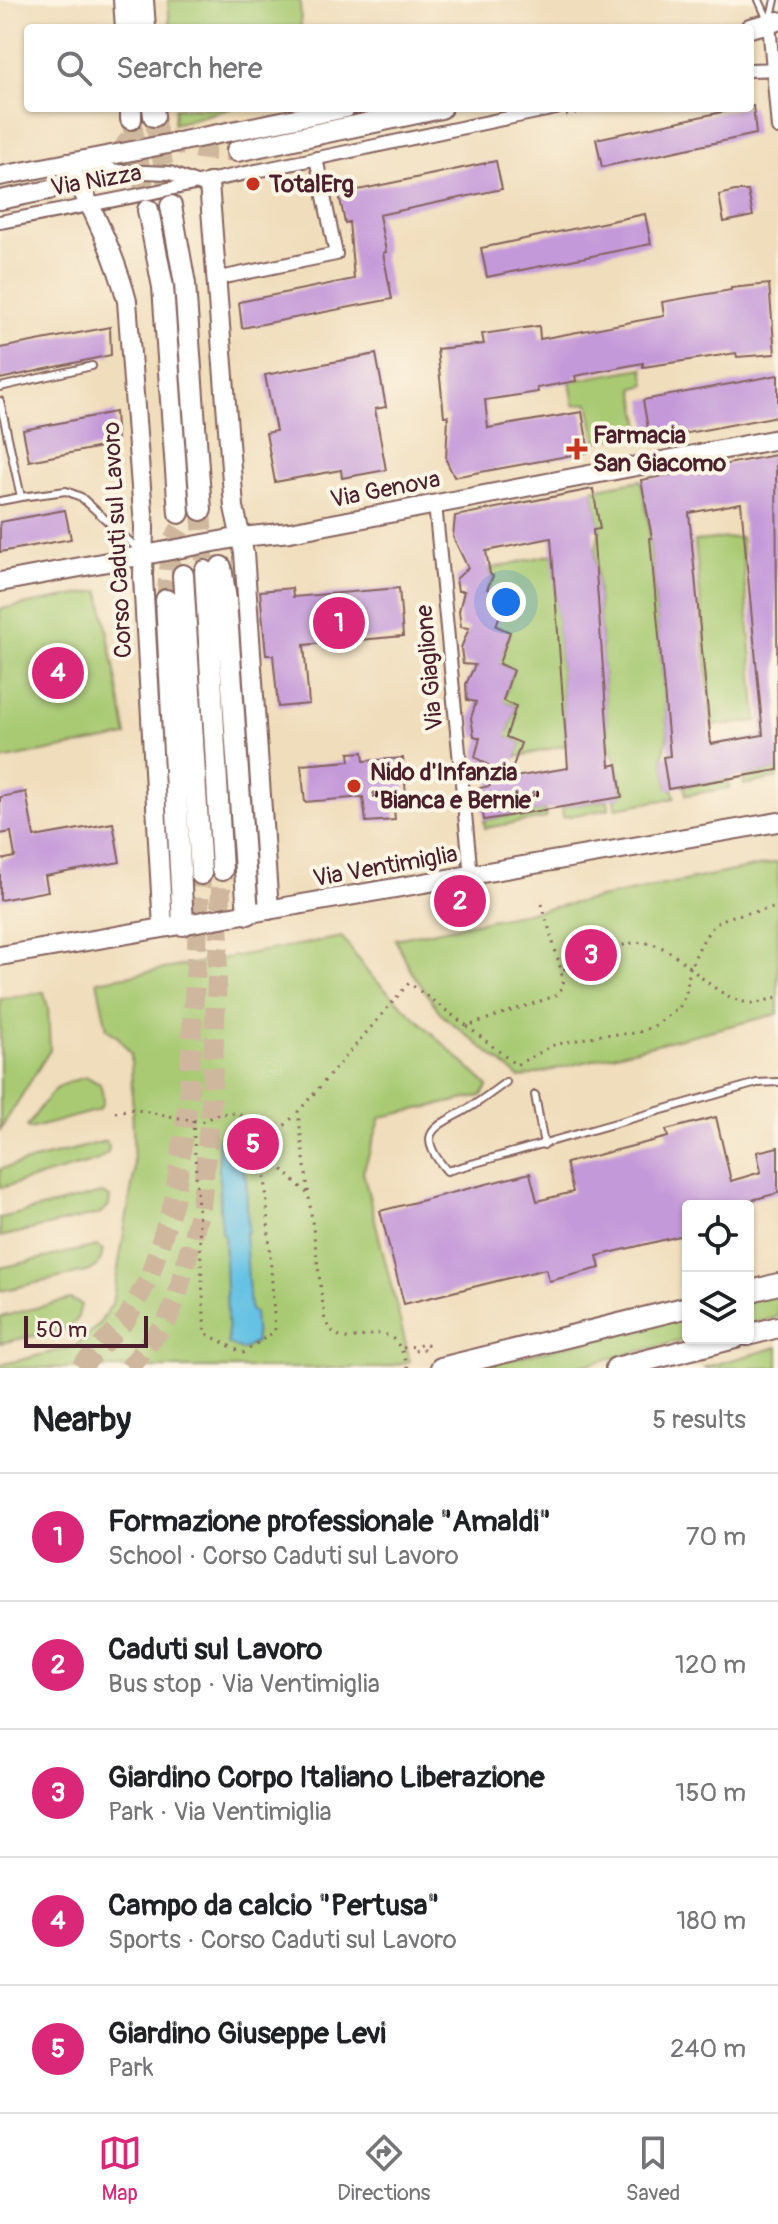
<!DOCTYPE html>
<meta charset="utf-8">
<style>
:root{--surface:#fff;--page:#f6f6f6;--text:#202124;--muted:#757577;--line:#e0e0e0;--accent:#db2777}
body{margin:0;font-family:Pangolin,sans-serif;background:var(--page);color:var(--text)}
.controls{position:absolute;right:24px;bottom:24px;display:grid;overflow:hidden;border-radius:8px;box-shadow:0 2px 6px #0004}
.controls button{width:72px;height:72px;display:grid;place-items:center;padding:0;border:0;border-bottom:2px solid var(--line);background:var(--surface);color:var(--text);font:40px sans-serif}
.scale{position:absolute;left:24px;bottom:20px;width:124px;box-sizing:border-box;padding-left:8px;border:4px solid #4a1f2b;border-top:0;font-size:22px;line-height:28px;white-space:nowrap;color:#4a1f2b;-webkit-text-stroke:6px #fcf5e5;paint-order:stroke}
.you{position:absolute;left:506px;top:602px;width:28px;height:28px;margin:-20px;border:6px solid #fff;border-radius:50%;background:#1a73e8;box-shadow:0 0 0 12px #1a73e833}
.badge{display:grid;place-items:center;width:52px;height:52px;border-radius:50%;background:var(--accent);color:#fff;font-size:26px;font-weight:700}
.pin{position:absolute;translate:-50% -50%;border:4px solid #fff;box-shadow:0 2px 8px #0006}
.list{margin:0;padding:0;list-style:none}
h2{display:flex;justify-content:space-between;align-items:center;height:104px;margin:0;padding:0 32px;font-size:34px}
h2 small{font-size:26px;font-weight:400;color:var(--muted)}
.list li{display:grid;grid-template-columns:52px 1fr auto;gap:24px;align-items:center;box-sizing:border-box;height:128px;padding:0 32px;border-top:2px solid var(--line)}
.list b{display:block;font-size:30px;white-space:nowrap}
.list p{margin:0;font-size:26px;white-space:nowrap;color:var(--muted)}
.list em{font-size:26px;font-style:normal;color:var(--muted)}
.icon{flex:none;width:44px;height:44px;fill:none;stroke:currentColor;stroke-width:2;stroke-linecap:round;stroke-linejoin:round}
.map{position:relative;flex:none;width:778px;height:1368px;overflow:hidden}
.search{position:absolute;background:var(--surface);box-shadow:0 2px 6px #0004;left:24px;right:24px;top:24px;height:88px;display:flex;align-items:center;gap:20px;box-sizing:border-box;padding:0 28px;border-radius:8px;color:var(--muted);font-size:30px}
.sheet{height:744px;background:var(--surface)}
nav{display:flex;justify-content:space-around;align-items:center;box-sizing:border-box;height:112px;border-top:2px solid var(--line);background:var(--surface);font-size:22px;color:var(--muted)}
nav a{display:grid;justify-items:center;gap:4px}
nav .on{color:var(--accent)}
.map>svg:first-child{display:block}
</style>
<div class="map">
<svg width="778" height="1368" viewBox="0 0 778 1368">
<rect width="100%" height="100%" fill="#fcf5e5"/>
<filter id="ink" filterUnits="userSpaceOnUse"><feTurbulence type="fractalNoise" baseFrequency=".0125" numOctaves="2"/><feDisplacementMap in="SourceGraphic" scale="16" xChannelSelector="R" yChannelSelector="G"/><feConvolveMatrix kernelMatrix="1 2 1 2 8 2 1 2 1" color-interpolation-filters="sRGB"/></filter>
<filter id="wash" filterUnits="userSpaceOnUse"><feTurbulence type="fractalNoise" baseFrequency=".006" numOctaves="4" result="noise"/><feDisplacementMap in="SourceGraphic" scale="32" xChannelSelector="R" yChannelSelector="G"/><feGaussianBlur stdDeviation="1.8" result="paint"/><feColorMatrix in="noise" values="0 0 0 0 0 0 0 0 0 0 0 0 0 0 0 0 0 1.4 0 .05"/><feComposite in="paint" operator="in"/></filter>
<g filter="url(#wash)">
<rect width="100%" height="100%" fill="#f0ddbb"/>
<path fill="#a9ca73" stroke="#7a744f" stroke-width="2" d="M 168,0 L 300,0 L 301,28 L 170,28 Z
M 175,108 L 233,108 L 174,124 Z
M 643,368 L 646,385 L 634,388 L 642,434 L 596,441 L 589,403 L 574,405 L 570,381 Z
M 641,480 L 648,521 L 668,734 L 663,757 L 668,788 L 673,788 L 675,798 L 616,808 L 615,798 L 622,796 L 617,764 L 608,742 L 595,551 L 600,529 L 593,489 Z
M 741,537 L 757,721 L 712,726 L 695,541 Z
M 553,554 L 566,745 L 516,757 L 521,743 L 503,736 L 509,730 L 516,706 L 498,699 L 505,695 L 513,670 L 495,662 L 501,657 L 510,633 L 492,625 L 498,621 L 506,596 L 487,589 L 493,577 L 489,569 Z
M 100,591 L 127,736 L 0,760 L 0,609 Z
M 778,770 L 778,778 L 744,785 L 743,776 Z
M 727,779 L 729,788 L 686,795 L 685,786 Z
M 608,800 L 609,809 L 563,817 L 562,807 Z
M 545,810 L 546,818 L 485,828 L 484,820 Z
M 778,862 L 778,1014 L 520,1078 L 442,1015 L 411,971 L 395,939 Z
M 342,937 L 369,974 L 488,1086 L 481,1096 L 381,1117 L 363,1172 L 410,1361 L 382,1368 L 0,1368 L 0,1365 L 76,1346 L 99,1324 L 112,1304 L 134,1174 L 131,1054 L 119,1038 L 107,1029 L 97,981 Z
M 44,992 L 48,1008 L 50,1050 L 0,1130 L 0,999 Z
M 87,1077 L 100,1084 C 103,1094 105,1102 99,1110 L 30,1129 L 27,1127 C 48,1098 50,1084 87,1077 Z
M 106,1141 L 109,1147 L 108,1153 L 96,1161 L 0,1188 L 0,1169 Z
M 102,1193 L 110,1197 L 109,1206 L 99,1214 L 0,1237 L 0,1218 Z
M 97,1246 L 103,1250 C 101,1261 99,1265 90,1271 L 0,1291 L 0,1268 Z
M 778,1292 L 778,1317 L 748,1324 L 748,1300 Z
M 70,1299 L 81,1304 L 77,1320 L 66,1329 L 0,1343 L 0,1317 Z
M 688,1315 L 688,1338 L 692,1338 L 572,1368 L 475,1368 Z
M 778,1347 L 778,1368 L 703,1368 Z"/>
<path fill="#66c2e4" stroke="#587088" stroke-width="2" d="M 230,1129 L 241,1135 L 244,1176 L 246,1177 L 248,1231 L 245,1234 L 250,1310 L 254,1313 L 256,1342 L 242,1350 L 228,1344 L 224,1235 L 221,1232 L 218,1137 Z"/>
<g id="blocks">
<path fill="#c499d9" fill-rule="evenodd" d="M 750,106 L 753,106 L 756,134 L 602,167 L 596,139 Z
M 496,161 L 502,189 L 379,215 L 386,252 L 383,253 L 392,299 L 242,328 L 239,302 L 354,279 L 349,222 L 345,223 L 339,194 Z
M 735,191 L 748,191 L 753,216 L 724,222 L 719,195 Z
M 645,214 L 651,244 L 487,277 L 481,248 Z
M 769,284 L 775,354 L 737,357 L 736,353 L 643,367 L 643,363 L 575,376 L 576,381 L 537,388 L 538,392 L 485,400 L 488,428 L 582,412 L 589,452 L 454,477 L 446,460 L 448,416 L 444,416 L 437,349 L 484,344 L 482,334 L 539,326 L 540,339 L 664,316 L 662,302 L 731,290 L 731,288 Z
M 110,327 L 111,355 L 0,379 L 0,348 Z
M 376,354 L 386,407 L 375,409 L 386,470 L 342,478 L 341,470 L 275,482 L 266,433 L 276,431 L 265,375 Z
M 778,375 L 778,416 L 650,440 L 643,400 Z
M 115,412 L 117,444 L 29,461 L 23,430 Z
M 776,455 L 778,770 L 668,789 L 663,757 L 670,756 L 650,538 L 652,538 L 641,480 ZM 741,503 L 763,735 L 711,744 L 689,513 Z
M 593,489 L 600,529 L 593,530 L 610,766 L 617,764 L 622,797 L 484,820 L 479,788 L 490,786 L 488,765 L 475,757 L 480,738 L 474,736 L 471,718 L 476,702 L 467,700 L 466,684 L 475,665 L 463,664 L 461,648 L 469,628 L 461,627 L 459,611 L 464,591 L 458,591 L 456,579 L 468,568 L 453,537 L 455,516 ZM 551,538 L 568,768 L 509,778 L 521,743 L 506,737 L 516,706 L 503,701 L 513,670 L 499,664 L 510,632 L 496,626 L 506,596 L 487,589 L 493,576 L 490,574 L 486,551 Z
M 65,510 L 71,539 L 0,552 L 0,522 Z
M 292,588 L 293,597 L 399,588 L 403,636 L 304,645 L 309,704 L 278,707 L 273,655 L 266,655 L 260,591 Z
M 363,752 L 364,761 L 403,758 L 406,795 L 393,796 L 395,820 L 366,822 L 363,797 L 305,802 L 301,765 L 350,761 L 349,753 Z
M 26,792 L 34,837 L 113,823 L 120,862 L 45,876 L 48,891 L 0,900 L 0,860 L 15,857 L 11,832 L 0,834 L 0,797 Z
M 716,1117 L 731,1181 L 761,1172 L 757,1152 L 778,1147 L 778,1193 L 737,1204 L 738,1206 L 688,1206 L 688,1234 L 597,1256 L 600,1268 L 549,1281 L 546,1269 L 404,1304 L 380,1211 L 530,1173 L 537,1201 L 573,1192 L 566,1163 L 668,1137 L 666,1130 Z"/>
</g>
</g>
<g filter="url(#ink)">
<use href="#blocks" fill-opacity="0" stroke="#84625d" stroke-width="2"/>
<g fill="none" stroke-linecap="round" stroke-linejoin="round">
<path stroke="#cfb79e" stroke-width="18" stroke-dasharray="18 9" stroke-linecap="butt" d="M 49,190 C 92,176 109,172 133,131"/>
<path stroke="#cfb79e" stroke-width="20" stroke-dasharray="20 10" stroke-linecap="butt" d="M 154,116 L 171,206
M 131,119 L 148,210
M 167,139 C 189,150 212,152 237,151
M 201,510 L 205,571
M 166,600 L 172,542 L 180,529
M 80,1368 L 126,1320 L 149,1278 L 174,1201 L 188,1104 L 201,874
M 129,1368 L 167,1321 L 177,1296 L 201,1206 L 211,1106 L 222,870"/>
<g stroke="#84625d" stroke-width="10">
<path id="lane" d="M 759,0 L 768,20
M 770,20 L 775,0
M 0,387 L 92,366
M 0,401 L 21,497 L 0,501
M 21,497 L 66,491 L 81,497 L 139,550
M 506,1082 C 494,1091 482,1100 469,1108 C 435,1128 413,1131 447,1171 L 757,1083 L 778,1082
M 535,1095 L 544,1145"/>
</g>
<g stroke="#84625d" stroke-width="16">
<path id="street" d="M 769,23 L 778,128
M 750,70 L 778,69
M 79,165 L 118,171 L 170,173 L 201,185
M 0,222 C 186,188 371,146 556,108
M 215,279 L 336,254 L 316,158
M 435,504 L 471,876"/>
</g>
<g stroke="#84625d" stroke-width="22">
<path id="secondary" d="M 750,28 L 778,21
M 183,141 L 346,108
M 67,163 C 92,206 114,252 127,301 L 144,527 L 143,577 L 163,928
M 0,176 L 132,151
M 209,183 L 234,507 L 244,553 L 269,910
M 0,200 L 49,190
M 0,582 L 241,537 L 290,532 L 778,439
M 0,956 L 778,822"/>
</g>
<g stroke="#84625d" stroke-width="24">
<path id="primary" d="M 124,0 L 126,28
M 143,0 L 145,28
M 131,108 L 131,119
M 153,108 L 154,116
M 237,151 L 441,108
M 171,206 L 185,284 L 201,510
M 148,210 L 163,287 L 179,513
M 221,567 L 226,600 L 248,914
M 205,571 L 222,870
M 183,575 L 201,874
M 166,600 L 183,925
M 748,1292 L 778,1284
M 748,1335 L 778,1327
M 441,1368 L 688,1307
M 616,1368 L 735,1338"/>
</g>
<path stroke="#84625d" stroke-width="3" stroke-dasharray="2 6" stroke-linecap="butt" d="M 566,115 L 602,108
M 542,904 L 561,970
M 467,1026 L 516,1065 L 554,1045 L 600,1035 L 637,1033 L 654,1026 L 679,1008 L 686,993 L 690,968 C 707,982 728,1002 752,1003 C 760,1003 770,999 778,997
M 115,1112 L 132,1109 L 201,1122 L 218,1114 L 236,1113 L 262,1126 L 285,1125 L 296,1114
M 193,1120 L 205,1333 L 243,1353 L 275,1331 L 262,1126
M 265,1153 L 309,1195
M 403,1348 L 427,1344 L 428,1348 L 410,1352
M 408,1368 C 388,1296 351,1368 325,1321 L 298,1112 L 409,983 L 467,1026 L 555,996 L 564,986 L 561,970 C 616,954 637,918 690,968 C 715,909 721,920 778,907"/>
<use href="#lane" stroke="#fff" stroke-width="6"/>
<use href="#street" stroke="#fff" stroke-width="12"/>
<use href="#secondary" stroke="#fff" stroke-width="18"/>
<use href="#primary" stroke="#fff" stroke-width="20"/>
<g stroke="#84625d" stroke-width="22" stroke-linecap="butt">
<path id="secondary-bridge" d="M 132,151 L 183,141"/>
</g>
<use href="#secondary-bridge" stroke="#fff" stroke-width="18"/>
</g>
</g>
<g fill="#c8321e" stroke="#fcf5e5" stroke-width="3">
<circle cx="253" cy="184" r="8"/>
<path d="M573 437h8v8h8v8h-8v8h-8v-8h-8v-8h8z"/>
<circle cx="354" cy="786" r="8"/>
</g>
<g text-anchor="middle" stroke-width="8" stroke-linejoin="round" paint-order="stroke">
<g font-size="24" fill="#4a1f2b" stroke="#fcf5e5">
<text transform="translate(96 180) rotate(-10)" y="8">Via Nizza</text>
<text transform="translate(385 489) rotate(-11)" y="8">Via Genova</text>
<text transform="translate(117 540) rotate(-93)" y="8">Corso Caduti sul Lavoro</text>
<text transform="translate(429 668) rotate(-95)" y="8">Via Giaglione</text>
<text transform="translate(385 866) rotate(-10)" y="8">Via Ventimiglia</text>
</g>
<g font-size="24" font-weight="bold" fill="#4a1f2b" stroke="#fcf5e5" text-anchor="start">
<text x="269" y="192">TotalErg</text>
<text x="593" y="443">Farmacia<tspan x="593" dy="28">San Giacomo</tspan></text>
<text x="370" y="780">Nido d'Infanzia<tspan x="370" dy="28">"Bianca e Bernie"</tspan></text>
</g>
</g>
</svg>
<div class="controls">
<button><svg class="icon" aria-label="locate" viewBox="0 0 24 24"><circle cx="12" cy="12" r="6"/><path d="M12 2v4M12 18v4M2 12h4M18 12h4"/></svg></button>
<button><svg class="icon" aria-label="layers" viewBox="0 0 24 24"><path d="M12 4l9 5-9 5-9-5zM3 14l9 5 9-5"/></svg></button>
</div>
<div class="scale">50 m</div>
<div class="you"></div>
<div class="pin badge" style="left:339px;top:623px">1</div>
<div class="pin badge" style="left:460px;top:901px">2</div>
<div class="pin badge" style="left:591px;top:955px">3</div>
<div class="pin badge" style="left:58px;top:673px">4</div>
<div class="pin badge" style="left:253px;top:1144px">5</div>
<div class="search"><svg class="icon" aria-label="search" viewBox="0 0 24 24"><circle cx="10" cy="10" r="6"/><path d="M15 15l6 6"/></svg>Search here</div>
</div>
<section class="sheet">
<h2>Nearby<small>5 results</small></h2>
<ul class="list">
<li><span class="badge">1</span><div><b>Formazione professionale &quot;Amaldi&quot;</b><p>School · Corso Caduti sul Lavoro</p></div><em>70 m</em></li>
<li><span class="badge">2</span><div><b>Caduti sul Lavoro</b><p>Bus stop · Via Ventimiglia</p></div><em>120 m</em></li>
<li><span class="badge">3</span><div><b>Giardino Corpo Italiano Liberazione</b><p>Park · Via Ventimiglia</p></div><em>150 m</em></li>
<li><span class="badge">4</span><div><b>Campo da calcio &quot;Pertusa&quot;</b><p>Sports · Corso Caduti sul Lavoro</p></div><em>180 m</em></li>
<li><span class="badge">5</span><div><b>Giardino Giuseppe Levi</b><p>Park</p></div><em>240 m</em></li>
</ul>
</section>
<nav>
<a class="on"><svg class="icon" aria-label="map" viewBox="0 0 24 24"><path d="M3 6l6-2 6 2 6-2v14l-6 2-6-2-6 2zM9 4v14M15 6v14"/></svg>Map</a>
<a><svg class="icon" aria-label="directions" viewBox="0 0 24 24"><path d="M12 3l9 9-9 9-9-9zM9 14v-3h6M13 9l2 2-2 2"/></svg>Directions</a>
<a><svg class="icon" aria-label="saved" viewBox="0 0 24 24"><path d="M7 4h10v16l-5-4-5 4z"/></svg>Saved</a>
</nav>
